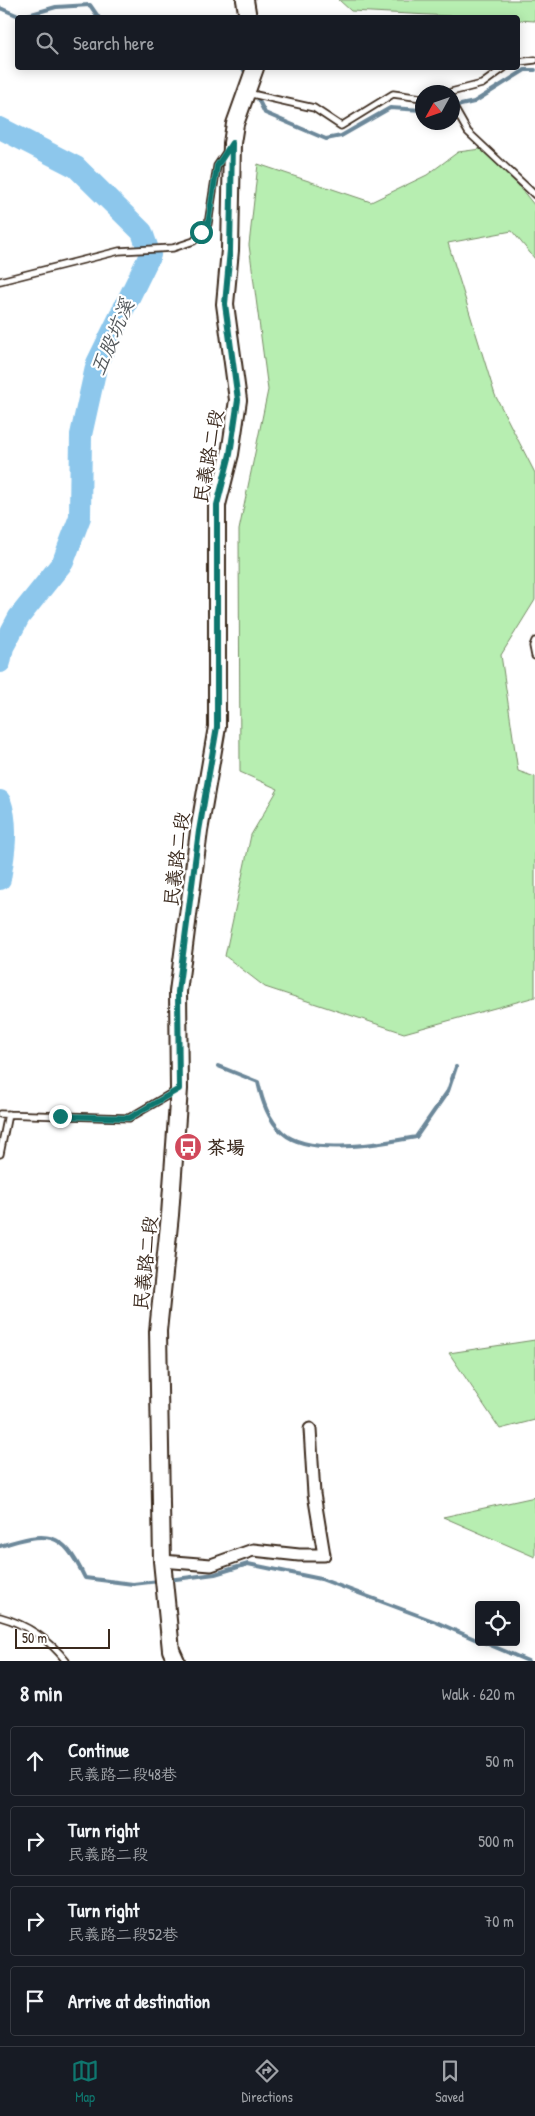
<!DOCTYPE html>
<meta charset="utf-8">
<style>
:root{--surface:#171b24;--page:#20242c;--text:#f1f3f6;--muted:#9ea1a6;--line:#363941;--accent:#0f766e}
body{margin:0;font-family:"Patrick Hand","LXGW WenKai TC",sans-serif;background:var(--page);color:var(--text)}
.controls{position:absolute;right:15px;bottom:15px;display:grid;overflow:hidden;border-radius:5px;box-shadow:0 2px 12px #0003}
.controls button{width:45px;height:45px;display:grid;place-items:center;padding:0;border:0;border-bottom:1px solid var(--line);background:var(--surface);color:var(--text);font:25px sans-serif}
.compass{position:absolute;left:415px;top:85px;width:45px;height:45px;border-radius:50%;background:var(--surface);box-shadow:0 2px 12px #0003;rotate:230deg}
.scale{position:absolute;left:15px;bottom:12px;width:95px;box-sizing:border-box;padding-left:5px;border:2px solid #3b2a1e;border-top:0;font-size:14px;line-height:18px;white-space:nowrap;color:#3b2a1e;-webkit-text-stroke:4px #fff;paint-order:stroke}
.stop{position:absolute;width:15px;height:15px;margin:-11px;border:4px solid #0f766e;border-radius:50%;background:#fff}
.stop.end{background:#0f766e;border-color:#fff;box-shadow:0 1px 5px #0008}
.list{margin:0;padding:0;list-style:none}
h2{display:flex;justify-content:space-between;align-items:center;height:65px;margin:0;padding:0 20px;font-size:21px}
h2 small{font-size:16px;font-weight:400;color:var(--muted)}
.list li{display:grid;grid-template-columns:32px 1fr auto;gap:15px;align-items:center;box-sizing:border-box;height:70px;margin:0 10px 10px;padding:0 10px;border:1px solid var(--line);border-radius:5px}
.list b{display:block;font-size:19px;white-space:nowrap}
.list p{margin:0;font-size:16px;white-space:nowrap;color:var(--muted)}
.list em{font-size:16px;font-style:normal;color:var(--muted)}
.icon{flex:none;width:28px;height:28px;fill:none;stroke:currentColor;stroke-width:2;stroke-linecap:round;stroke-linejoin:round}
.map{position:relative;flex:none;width:535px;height:1661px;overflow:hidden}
.search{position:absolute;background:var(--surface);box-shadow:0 2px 12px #0003;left:15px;right:15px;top:15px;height:55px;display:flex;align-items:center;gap:12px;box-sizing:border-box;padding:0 18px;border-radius:5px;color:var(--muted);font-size:19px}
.sheet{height:385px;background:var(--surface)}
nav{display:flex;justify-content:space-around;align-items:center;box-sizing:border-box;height:70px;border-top:1px solid var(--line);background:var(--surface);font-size:14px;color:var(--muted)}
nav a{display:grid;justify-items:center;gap:2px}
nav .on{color:var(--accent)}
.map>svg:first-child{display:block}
</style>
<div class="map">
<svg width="535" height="1661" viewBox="0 0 535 1661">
<rect width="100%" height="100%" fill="#fff"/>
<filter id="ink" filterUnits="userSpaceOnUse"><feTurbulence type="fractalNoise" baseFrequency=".02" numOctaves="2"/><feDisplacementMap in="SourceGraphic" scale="10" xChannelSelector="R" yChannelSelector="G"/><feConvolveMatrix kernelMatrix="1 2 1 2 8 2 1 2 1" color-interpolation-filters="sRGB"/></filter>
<g filter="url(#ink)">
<path fill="#b7eeb1" stroke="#798c68" d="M 339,0 L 535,0 L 535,21 L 518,20 L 518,18 L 469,17 L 351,11 Z
M 488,148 L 535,206 L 535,259 L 512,231 L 448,243 L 495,395 L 535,473 L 535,600 L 501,655 L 518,771 L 535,777 L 535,997 L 404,1033 L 265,987 L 225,956 L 251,835 L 278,789 L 240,772 L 239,530 L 268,390 L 249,245 L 258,164 L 371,202 L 427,175 L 458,152 Z
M 535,1340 L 535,1420 L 500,1429 L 449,1353 Z
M 535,1497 L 535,1557 L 443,1517 Z"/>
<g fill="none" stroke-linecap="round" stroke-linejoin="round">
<path stroke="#6c889a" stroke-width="4" d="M 0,8 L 21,17 L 56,7 L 90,5 L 99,18
M 243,68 L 247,76
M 256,95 L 265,113 L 326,139 L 341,136 L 390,108 L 422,110
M 452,107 L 474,102 L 525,70 L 535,70
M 218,1066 L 258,1082 C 262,1100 268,1120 283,1133 C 310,1157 383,1143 416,1137 L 448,1091 L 456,1067
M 0,1546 C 48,1531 62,1530 85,1578 L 133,1584 L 159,1581
M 168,1580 L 215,1574 L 248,1564 L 321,1579 L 436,1622 L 479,1641
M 483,1642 L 528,1661"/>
<path stroke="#8dc7ec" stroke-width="22" d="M 0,128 L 76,167 L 142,232 L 150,255 L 97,363 L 81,435 L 80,517 L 63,562 L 19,617 L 3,647 L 0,662
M 0,801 C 9,825 4,855 0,879"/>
<g stroke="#3b2a1e" stroke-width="9">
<path id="lane" d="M 518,62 L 535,60
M 451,92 L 482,84 L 504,68
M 247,93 L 314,108 L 341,126 L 393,94 L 422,98
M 452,104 L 468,132 L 535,195
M 0,281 L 119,251 L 173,248 L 194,241 L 208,224 L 217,166 L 227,151
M 535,641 L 533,646 L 535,656
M 0,1114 L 129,1118 L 177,1090
M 0,1154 L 8,1114
M 0,1617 C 26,1624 50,1640 66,1661"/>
</g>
<g stroke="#3b2a1e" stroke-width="15">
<path id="street" d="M 162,1561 L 211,1565 L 253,1550 L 299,1555 L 324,1555 L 314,1494 L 310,1429"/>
</g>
<g stroke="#3b2a1e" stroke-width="20">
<path id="secondary" d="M 245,0 L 248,18
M 176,1661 L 171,1650 L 162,1561 L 158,1331 L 170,1215 L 179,1089 L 178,992 L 199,831 L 217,727 L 217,505 L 230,454 L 238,400 L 225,304 L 230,250 L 232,143 L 235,124 L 255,68"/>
</g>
<use href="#lane" stroke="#fff" stroke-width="5.5"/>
<use href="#street" stroke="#fff" stroke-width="11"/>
<use href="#secondary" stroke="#fff" stroke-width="16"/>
</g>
</g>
<g fill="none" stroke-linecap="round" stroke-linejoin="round" filter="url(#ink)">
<path stroke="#0f766e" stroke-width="6" d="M 60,1116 L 129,1118 L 179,1089 L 178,992 L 199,831 L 217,727 L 217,505 L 230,454 L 238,400 L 225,304 L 230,250 L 232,143 L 217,166 L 208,224 L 201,232"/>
</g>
<defs>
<g id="bus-disc" transform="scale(1.4375)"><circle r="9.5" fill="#d1495b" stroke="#fff"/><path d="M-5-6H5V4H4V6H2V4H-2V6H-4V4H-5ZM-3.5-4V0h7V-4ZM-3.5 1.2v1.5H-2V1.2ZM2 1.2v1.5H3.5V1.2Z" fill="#fff"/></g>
</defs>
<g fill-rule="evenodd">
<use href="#bus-disc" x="188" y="1147"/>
</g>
<g text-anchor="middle" stroke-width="4.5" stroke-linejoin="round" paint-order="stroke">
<g font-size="19" fill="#3b2a1e" stroke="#fff">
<text transform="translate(208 456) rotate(-80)" y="7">民義路二段</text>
<text transform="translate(176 859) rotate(-83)" y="7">民義路二段</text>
<text transform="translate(145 1263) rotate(-84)" y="7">民義路二段</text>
</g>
<g font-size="19" font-weight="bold" fill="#3b2a1e" stroke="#fff" text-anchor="start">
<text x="207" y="1154">茶場</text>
</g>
<g font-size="20" font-style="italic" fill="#54595c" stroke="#fff">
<text transform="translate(112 337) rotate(-67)" y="7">五股坑溪</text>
</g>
</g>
</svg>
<div class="controls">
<button><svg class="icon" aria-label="locate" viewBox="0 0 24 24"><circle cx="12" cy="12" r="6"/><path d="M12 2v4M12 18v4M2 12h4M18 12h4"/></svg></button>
</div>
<svg class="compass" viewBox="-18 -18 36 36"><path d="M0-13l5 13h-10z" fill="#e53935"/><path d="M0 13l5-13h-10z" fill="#9ea1a6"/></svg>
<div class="scale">50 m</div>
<div class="stop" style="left:201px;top:232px"></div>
<div class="stop end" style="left:60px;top:1116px"></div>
<div class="search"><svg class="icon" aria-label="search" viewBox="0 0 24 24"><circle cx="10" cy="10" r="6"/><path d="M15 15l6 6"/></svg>Search here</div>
</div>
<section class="sheet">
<h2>8 min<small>Walk · 620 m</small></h2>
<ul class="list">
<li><svg class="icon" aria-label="ahead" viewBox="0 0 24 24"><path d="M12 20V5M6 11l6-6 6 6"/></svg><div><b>Continue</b><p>民義路二段48巷</p></div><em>50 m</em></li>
<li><svg class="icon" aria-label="right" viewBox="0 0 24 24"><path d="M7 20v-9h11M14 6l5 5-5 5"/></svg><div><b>Turn right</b><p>民義路二段</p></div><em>500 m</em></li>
<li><svg class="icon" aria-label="right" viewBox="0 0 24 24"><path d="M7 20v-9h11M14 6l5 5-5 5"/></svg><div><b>Turn right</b><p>民義路二段52巷</p></div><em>70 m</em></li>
<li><svg class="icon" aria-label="arrive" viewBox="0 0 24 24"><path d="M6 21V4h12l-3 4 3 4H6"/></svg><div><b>Arrive at destination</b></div></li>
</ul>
</section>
<nav>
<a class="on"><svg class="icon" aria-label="map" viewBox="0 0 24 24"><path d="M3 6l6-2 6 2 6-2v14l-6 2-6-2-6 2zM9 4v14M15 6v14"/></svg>Map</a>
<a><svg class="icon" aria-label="directions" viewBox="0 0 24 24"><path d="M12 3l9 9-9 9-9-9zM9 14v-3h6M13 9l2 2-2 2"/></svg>Directions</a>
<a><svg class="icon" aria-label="saved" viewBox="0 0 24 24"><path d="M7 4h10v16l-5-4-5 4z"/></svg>Saved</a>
</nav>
